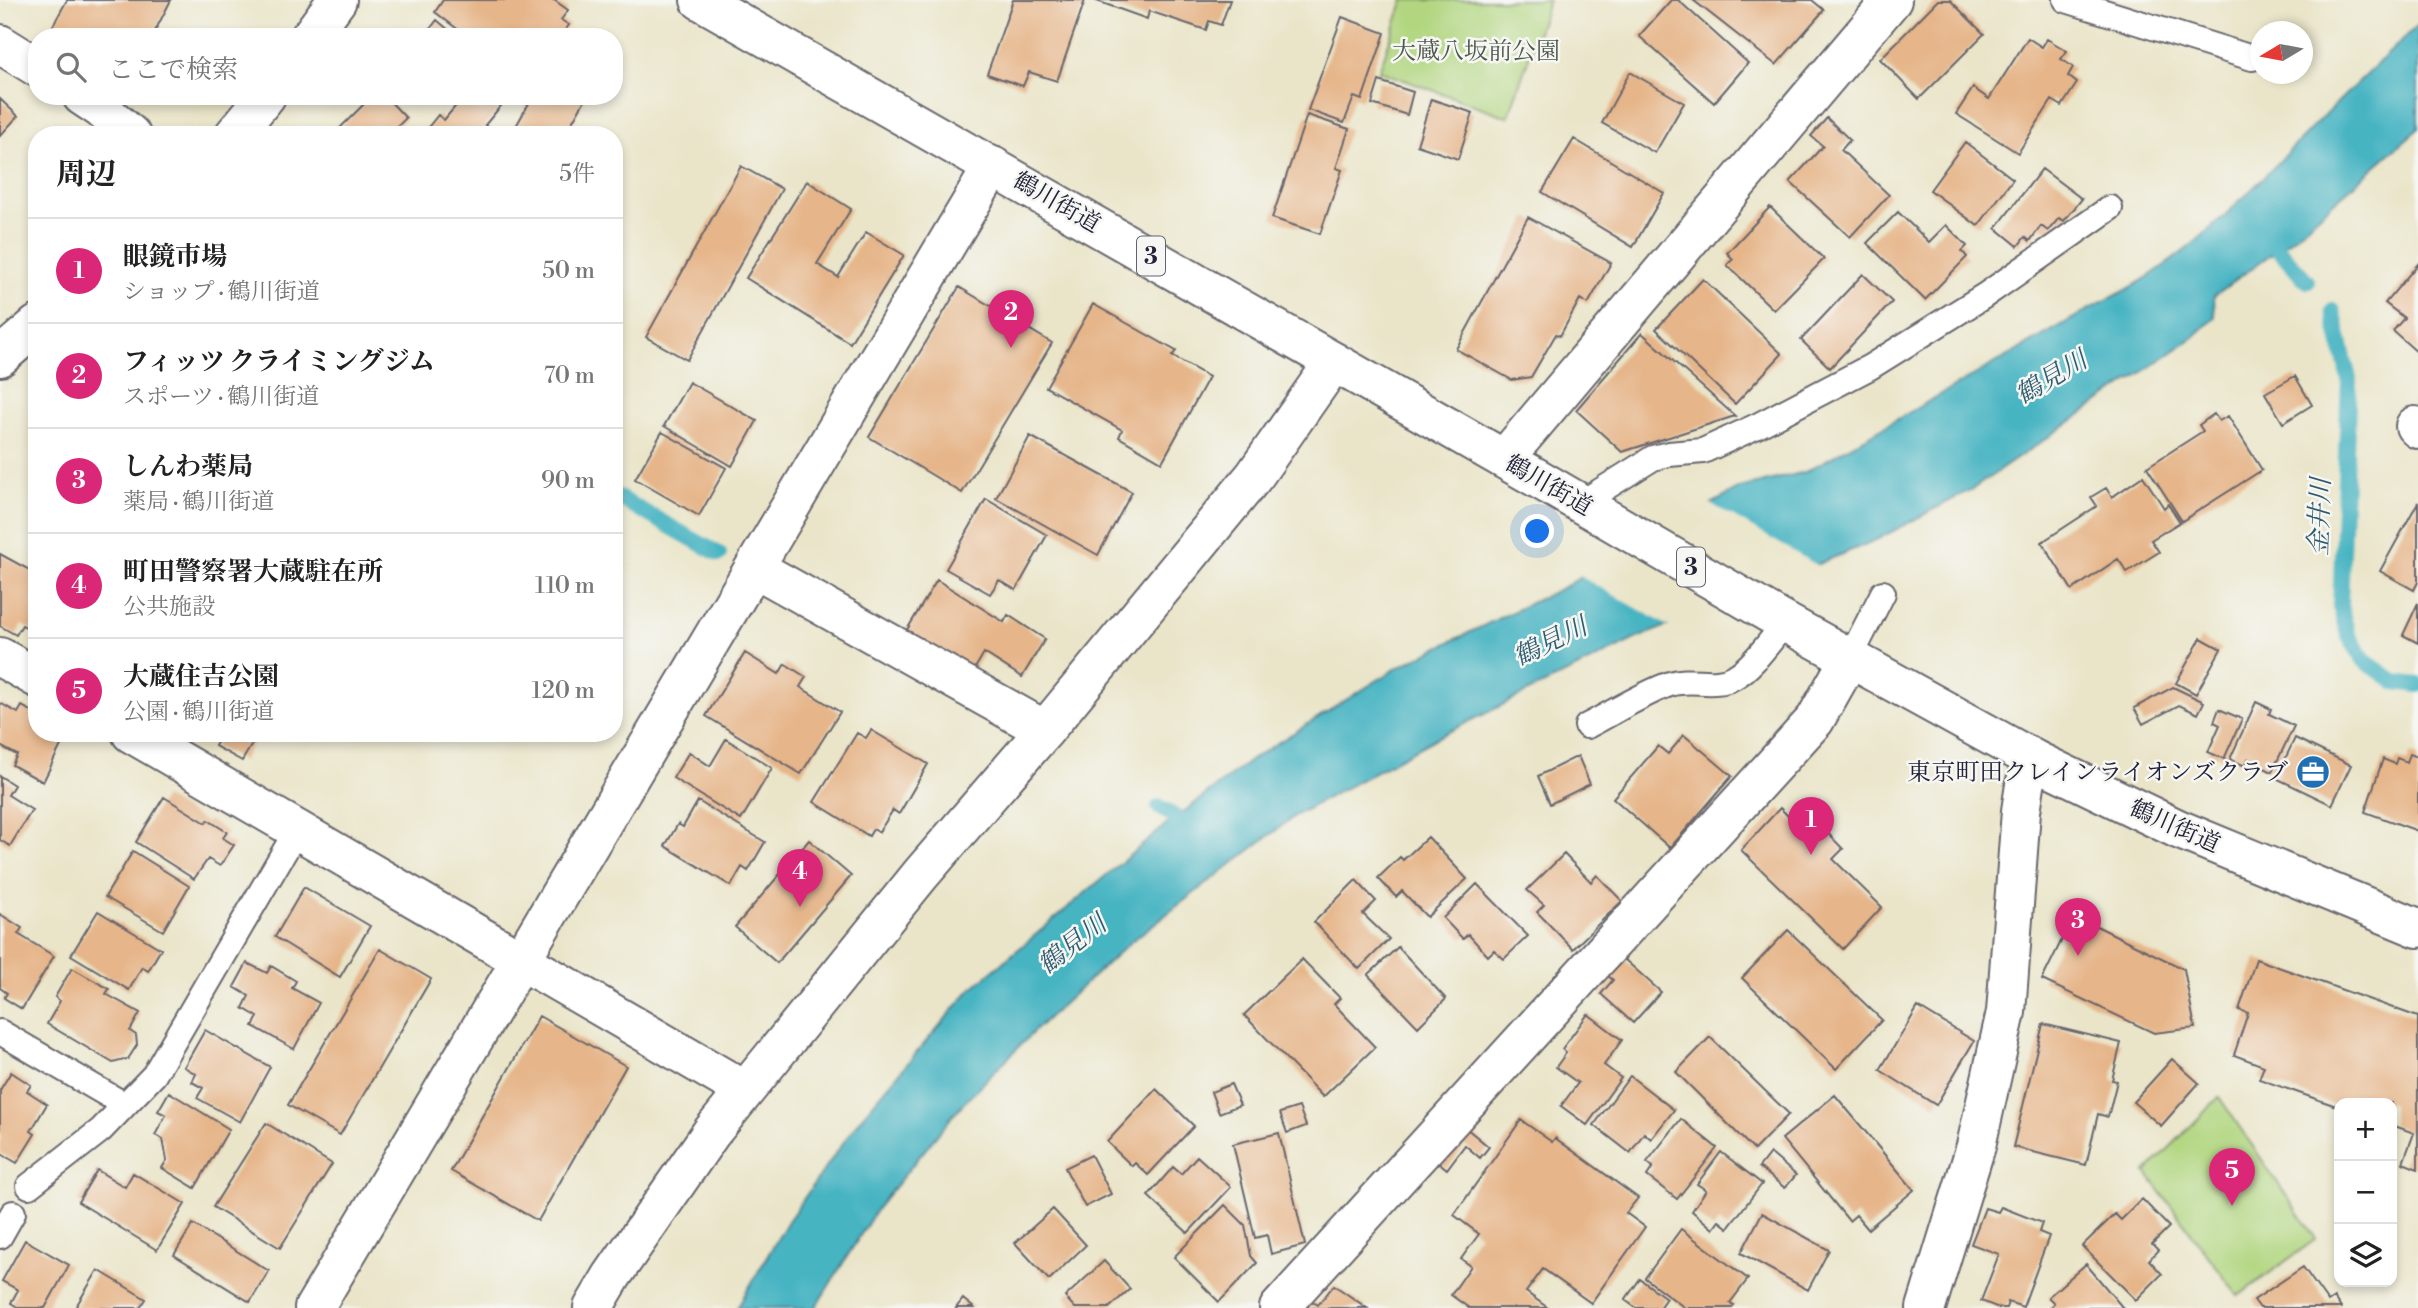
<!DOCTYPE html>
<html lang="ja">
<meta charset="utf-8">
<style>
:root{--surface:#fff;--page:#f6f6f6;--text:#222;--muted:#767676;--line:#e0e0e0;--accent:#db2777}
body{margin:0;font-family:"Libre Bodoni","Noto Serif JP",serif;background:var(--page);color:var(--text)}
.controls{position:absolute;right:21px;bottom:21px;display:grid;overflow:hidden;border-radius:14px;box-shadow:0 4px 10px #0003}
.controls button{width:63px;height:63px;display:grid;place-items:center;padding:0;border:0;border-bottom:2px solid var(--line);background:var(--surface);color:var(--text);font:35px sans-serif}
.compass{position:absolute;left:2250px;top:21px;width:63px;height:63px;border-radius:50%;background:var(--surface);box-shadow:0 4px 10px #0003;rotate:260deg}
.you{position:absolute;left:1538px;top:532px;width:24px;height:24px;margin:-18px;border:5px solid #fff;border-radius:50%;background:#1a73e8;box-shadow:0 0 0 10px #1a73e833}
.badge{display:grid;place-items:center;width:46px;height:46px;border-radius:50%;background:var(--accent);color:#fff;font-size:23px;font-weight:700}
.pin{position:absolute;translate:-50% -58px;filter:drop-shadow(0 2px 4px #0008)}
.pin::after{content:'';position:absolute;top:37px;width:24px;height:21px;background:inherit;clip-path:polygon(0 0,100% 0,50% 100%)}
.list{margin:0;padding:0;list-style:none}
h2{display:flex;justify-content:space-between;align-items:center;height:91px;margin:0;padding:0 28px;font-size:30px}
h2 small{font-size:23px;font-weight:400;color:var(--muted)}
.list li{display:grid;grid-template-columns:46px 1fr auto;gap:21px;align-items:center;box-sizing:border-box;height:105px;padding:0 28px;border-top:2px solid var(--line)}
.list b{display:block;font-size:26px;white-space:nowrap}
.list p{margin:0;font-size:23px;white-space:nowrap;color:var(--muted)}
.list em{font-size:23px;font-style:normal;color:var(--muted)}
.icon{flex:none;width:38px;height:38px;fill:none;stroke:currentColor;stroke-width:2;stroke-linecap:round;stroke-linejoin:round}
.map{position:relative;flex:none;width:2418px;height:1308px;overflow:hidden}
.search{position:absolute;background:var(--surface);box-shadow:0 4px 10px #0003;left:28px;top:28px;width:595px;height:77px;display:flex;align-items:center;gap:18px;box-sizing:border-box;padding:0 24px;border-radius:28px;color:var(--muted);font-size:26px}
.panel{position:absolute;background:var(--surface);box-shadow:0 4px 10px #0003;left:28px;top:126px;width:595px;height:616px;border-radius:28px}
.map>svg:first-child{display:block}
</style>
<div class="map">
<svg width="2418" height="1308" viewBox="0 0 2418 1308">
<rect width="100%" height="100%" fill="#f6f6f2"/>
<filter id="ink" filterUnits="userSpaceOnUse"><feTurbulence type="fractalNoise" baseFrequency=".0143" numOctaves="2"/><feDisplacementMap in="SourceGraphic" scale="14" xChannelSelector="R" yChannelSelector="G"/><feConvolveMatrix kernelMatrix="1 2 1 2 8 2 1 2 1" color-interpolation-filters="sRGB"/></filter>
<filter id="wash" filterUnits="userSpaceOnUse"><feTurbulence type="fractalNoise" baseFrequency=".00686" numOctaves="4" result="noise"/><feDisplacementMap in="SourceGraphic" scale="28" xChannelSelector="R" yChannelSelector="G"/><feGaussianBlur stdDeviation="1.57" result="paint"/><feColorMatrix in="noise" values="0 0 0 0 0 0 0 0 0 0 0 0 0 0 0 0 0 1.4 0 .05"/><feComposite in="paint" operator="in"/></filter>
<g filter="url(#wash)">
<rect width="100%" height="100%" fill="#eae5c9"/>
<path fill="#b1d67f" stroke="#6a7c5d" stroke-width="2" d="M 1404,0 L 1549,0 L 1508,117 L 1379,71 Z
M 2219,1097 L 2316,1239 L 2238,1296 L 2146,1172 Z"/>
<path fill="#46b4c2" stroke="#346b7e" stroke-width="2" d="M 2418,25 L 2418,129 L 2294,237 L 2214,296 L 2215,317 L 2194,337 L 1974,488 L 1876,540 L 1635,639 L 1438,737 L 1296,815 L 1129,943 L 1035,1030 L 959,1108 L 878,1207 L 815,1308 L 737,1308 L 788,1221 L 860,1119 L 970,990 L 1160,830 L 1255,757 L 1402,665 L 1560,589 L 1740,488 L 1805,472 L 2102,302 C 2191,262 2254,185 2322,118 C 2353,86 2386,56 2418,25 Z"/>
<path fill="#eae5c9" d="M 1708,502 L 1820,567 L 1672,628 L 1578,575 Z"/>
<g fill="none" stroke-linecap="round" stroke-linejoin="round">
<path stroke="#46b4c2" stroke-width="16" d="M 2264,233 L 2307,281
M 2333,311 L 2349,379 L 2340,606 L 2348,635 L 2365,661 L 2395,682 L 2418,685
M 614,495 L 719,554
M 1159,807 L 1193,828"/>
</g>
<g id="blocks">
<path fill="#e6b589" d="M 67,0 L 171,0 L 152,37 L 55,37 L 49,33 Z
M 443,0 L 554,0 L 568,10 L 561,20 L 569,25 L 560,37 L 468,37 L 435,12 Z
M 1013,0 L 1085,0 L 1057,81 L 1029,72 L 1023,86 L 987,74 Z
M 1094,0 L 1230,0 L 1221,25 L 1209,21 L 1206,30 L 1149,11 L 1147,19 Z
M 1671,0 L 1678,0 L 1748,63 L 1714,103 L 1639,36 Z
M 1693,0 L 1812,0 L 1824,10 L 1776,65 Z
M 1938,0 L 1950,0 L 1984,34 L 1919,99 L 1880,59 Z
M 1342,17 L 1385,33 L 1362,100 L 1354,97 L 1344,123 L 1308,110 Z
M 437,20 L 457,37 L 424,37 Z
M 2028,38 L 2042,47 L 2047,39 L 2067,51 L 2061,59 L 2073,67 L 2068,76 L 2077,83 L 2062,106 L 2052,100 L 2018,153 L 1956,114 L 1973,88 L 1989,99 Z
M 1630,72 L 1684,103 L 1655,153 L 1602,123 Z
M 1379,81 L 1413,92 L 1407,115 L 1372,104 Z
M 372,96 L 385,96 L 406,118 L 389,135 L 341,135 L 337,131 Z
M 464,96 L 509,96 L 485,125 L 492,132 L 490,135 L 422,135 L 438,115 L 444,120 Z
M 533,96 L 587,96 L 565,135 L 511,135 Z
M 0,99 L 18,116 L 0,136 Z
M 1431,99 L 1473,113 L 1458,159 L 1417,145 Z
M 1307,115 L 1349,129 L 1336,168 L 1342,170 L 1320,234 L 1272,218 Z
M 1827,118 L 1850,140 L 1841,150 L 1889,195 L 1850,237 L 1790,182 L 1823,146 L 1811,136 Z
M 1574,139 L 1664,193 L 1633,247 L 1542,192 Z
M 1965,142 L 2013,179 L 1978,226 L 1930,190 Z
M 741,166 L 782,189 L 687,360 L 646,337 Z
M 2042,169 L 2082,199 L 2064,221 L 2059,218 L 2048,231 L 2041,226 L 2030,241 L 2025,237 L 2018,246 L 1996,228 Z
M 807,181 L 851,209 L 817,264 L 838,277 L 866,232 L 904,255 L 850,343 L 746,278 Z
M 1770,207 L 1824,259 L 1774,310 L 1727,265 L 1733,259 L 1727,253 Z
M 1898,212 L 1929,242 L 1946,225 L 1967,246 L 1962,251 L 1967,257 L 1925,300 L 1867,243 Z
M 1528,217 L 1611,263 L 1588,304 L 1580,299 L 1560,336 L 1556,334 L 1531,377 L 1512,380 L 1456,349 Z
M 2418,264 L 2418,353 L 2393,331 L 2404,318 L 2385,303 Z
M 1863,274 L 1892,302 L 1830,368 L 1801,340 Z
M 1703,279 L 1782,354 L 1735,404 L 1656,329 Z
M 959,287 L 1052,343 L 962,493 L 869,437 Z
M 1093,304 L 1176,351 L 1172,356 L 1209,377 L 1162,462 L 1119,437 L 1122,430 L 1046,387 Z
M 1642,333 L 1735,416 L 1622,452 L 1576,410 Z
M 2295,376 L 2312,405 L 2283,423 L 2265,393 Z
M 689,382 L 757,421 L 732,466 L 664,426 Z
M 2214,414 L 2219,421 L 2228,416 L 2262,470 L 2182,521 L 2147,467 L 2203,431 L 2199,425 Z
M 662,432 L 726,468 L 699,516 L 635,479 Z
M 1030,436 L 1132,492 L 1098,555 L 996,498 Z
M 2143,476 L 2164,508 L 2168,504 L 2180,522 L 2151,540 L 2159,552 L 2127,572 L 2118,559 L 2072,590 L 2042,542 L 2097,506 L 2091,497 L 2106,488 L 2112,497 Z
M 986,499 L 1047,535 L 1016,590 L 999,580 L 990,594 L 946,569 Z
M 2418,502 L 2418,582 L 2414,590 L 2380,571 Z
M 0,554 L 37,574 L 37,623 L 32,630 L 22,625 L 16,635 L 0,626 Z
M 937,580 L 1004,622 L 1008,615 L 1045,639 L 1022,677 L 984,653 L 971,675 L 905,633 Z
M 2418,603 L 2418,643 L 2403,635 Z
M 2201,638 L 2221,649 L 2196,694 L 2176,683 Z
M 745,653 L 779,674 L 785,664 L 806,677 L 800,687 L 840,712 L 801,774 L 706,716 Z
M 2173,687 L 2204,702 L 2198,714 L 2179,705 L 2143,724 L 2134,708 Z
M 2256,702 L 2271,709 L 2269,714 L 2294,726 L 2272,772 L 2248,759 L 2245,766 L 2230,759 Z
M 0,703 L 18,713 L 22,706 L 37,714 L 37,733 L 67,733 L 43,782 L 12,765 L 17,755 L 0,746 Z
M 2219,709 L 2242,719 L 2224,759 L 2208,752 L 2220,725 L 2214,722 Z
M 871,730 L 928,764 L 899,814 L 893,810 L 879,832 L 873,829 L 869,836 L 814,802 L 857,733 L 866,738 Z
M 222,733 L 245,733 L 255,739 L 242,761 L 215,746 Z
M 1684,735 L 1732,776 L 1670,848 L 1613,798 L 1658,746 L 1668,754 Z
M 2295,738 L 2351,765 L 2332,805 L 2276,778 Z
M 726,739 L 772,768 L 741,820 L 673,778 L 689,752 L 710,766 Z
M 2410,754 L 2418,757 L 2418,831 L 2365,812 L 2383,759 L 2395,764 L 2397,758 L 2407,762 Z
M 1578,756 L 1590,784 L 1550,804 L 1538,776 Z
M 0,776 L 14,785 L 8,795 L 32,810 L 10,846 L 0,840 Z
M 164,797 L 206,823 L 208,820 L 227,832 L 223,838 L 234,845 L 220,866 L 208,859 L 194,879 L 136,842 Z
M 698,801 L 765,842 L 748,871 L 742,867 L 731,886 L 665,846 L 678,824 L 683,827 Z
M 1780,808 L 1806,834 L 1817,822 L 1843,849 L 1833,859 L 1882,907 L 1843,949 L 1741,850 Z
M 1428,837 L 1467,879 L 1427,917 L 1402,891 L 1396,897 L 1378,878 L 1400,857 L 1403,860 Z
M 809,840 L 851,876 L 777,963 L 735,927 Z
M 133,851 L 189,886 L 163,931 L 105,897 Z
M 1564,854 L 1591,882 L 1597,875 L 1622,901 L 1573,949 L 1537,912 L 1544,905 L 1527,890 Z
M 1356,880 L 1376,901 L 1363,914 L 1389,939 L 1359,969 L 1314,922 Z
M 1477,884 L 1528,936 L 1504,959 L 1494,950 L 1488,956 L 1468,934 L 1463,939 L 1443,918 Z
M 304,887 L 370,926 L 340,977 L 275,937 Z
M 98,911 L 161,949 L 148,971 L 142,967 L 129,990 L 71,955 Z
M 0,914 L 22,928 L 18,934 L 54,956 L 22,1009 L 4,998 L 7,993 L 0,988 Z
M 2074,915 L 2184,969 L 2195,1028 L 2154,1033 L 2042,980 Z
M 1788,930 L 1882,1020 L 1836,1069 L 1742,978 Z
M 1398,947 L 1446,999 L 1418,1027 L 1368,975 Z
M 380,949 L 431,979 L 340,1135 L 288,1105 Z
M 1302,959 L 1340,998 L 1334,1004 L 1375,1047 L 1323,1097 L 1244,1015 Z
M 1624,959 L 1661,992 L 1633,1023 L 1601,994 L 1613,980 L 1608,976 Z
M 2256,959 L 2418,1017 L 2418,1169 L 2403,1163 L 2414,1133 L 2392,1125 L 2392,1103 L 2339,1103 L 2339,1107 L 2259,1079 L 2264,1066 L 2234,1055 L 2248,1013 L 2239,1010 Z
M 247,963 L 267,973 L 271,966 L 296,981 L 292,988 L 319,1003 L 294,1049 L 253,1026 L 258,1017 L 243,1008 L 249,996 L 234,987 Z
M 72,968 L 109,989 L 106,994 L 140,1013 L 130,1031 L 136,1035 L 137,1045 L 128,1059 L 113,1063 L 47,1024 L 60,1001 L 55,997 Z
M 1918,1007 L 1974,1041 L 1936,1105 L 1880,1070 Z
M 1588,1014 L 1622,1040 L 1604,1065 L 1621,1078 L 1587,1125 L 1561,1106 L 1578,1083 L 1556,1067 L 1566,1053 L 1562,1049 Z
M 539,1016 L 626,1066 L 538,1221 L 451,1171 Z
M 2043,1024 L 2121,1043 L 2112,1080 L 2117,1081 L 2108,1117 L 2098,1114 L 2086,1165 L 2013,1147 Z
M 205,1030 L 270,1067 L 240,1122 L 197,1098 L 203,1088 L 192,1082 L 196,1074 L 184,1067 Z
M 1710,1037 L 1789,1114 L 1754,1150 L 1676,1072 Z
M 2172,1059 L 2199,1083 L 2161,1126 L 2133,1102 Z
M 11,1072 L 31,1085 L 27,1091 L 47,1104 L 31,1131 L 35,1134 L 17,1163 L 0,1153 L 0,1090 Z
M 1630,1076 L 1674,1110 L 1651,1139 L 1644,1133 L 1630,1153 L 1594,1125 Z
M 1231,1084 L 1240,1105 L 1219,1113 L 1211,1092 Z
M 1156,1089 L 1194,1126 L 1148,1175 L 1135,1163 L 1132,1166 L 1107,1142 Z
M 169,1092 L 229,1129 L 195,1188 L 162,1168 L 167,1160 L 163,1139 L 155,1135 L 166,1115 L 158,1111 Z
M 1835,1095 L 1914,1190 L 1868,1229 L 1856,1215 L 1849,1221 L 1782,1139 Z
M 1299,1107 L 1306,1126 L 1287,1133 L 1280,1113 Z
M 1681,1119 L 1717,1148 L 1677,1199 L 1647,1176 L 1653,1167 L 1647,1162 Z
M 1521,1120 L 1552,1142 L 1555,1138 L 1638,1198 L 1626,1213 L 1645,1227 L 1591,1303 L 1543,1269 L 1526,1292 L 1548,1308 L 1469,1308 L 1451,1295 L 1471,1266 L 1461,1259 L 1479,1234 L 1454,1215 Z
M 266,1123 L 332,1164 L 280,1248 L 213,1207 Z
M 1466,1128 L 1489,1147 L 1480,1158 L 1465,1145 L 1447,1169 L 1437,1161 Z
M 1279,1133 L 1305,1245 L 1271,1254 L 1267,1235 L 1255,1238 L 1233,1144 Z
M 1721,1152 L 1762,1184 L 1728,1228 L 1719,1221 L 1713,1229 L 1692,1211 L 1706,1190 L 1697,1184 Z
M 1770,1153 L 1796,1175 L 1785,1188 L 1759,1167 Z
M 1091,1155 L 1111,1194 L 1085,1207 L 1065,1168 Z
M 1197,1156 L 1231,1187 L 1188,1233 L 1148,1196 L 1173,1167 L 1181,1174 Z
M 97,1170 L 125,1187 L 133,1173 L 185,1204 L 157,1250 L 78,1202 Z
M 2142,1199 L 2169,1227 L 2152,1244 L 2158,1250 L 2149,1260 L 2162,1274 L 2136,1300 L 2082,1246 L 2115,1214 L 2121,1220 Z
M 1225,1205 L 1245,1225 L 1251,1256 L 1257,1263 L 1219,1302 L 1174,1257 Z
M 2001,1207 L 2042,1223 L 2039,1232 L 2049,1236 L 2023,1307 L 2008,1302 L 2006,1308 L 1999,1308 L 1981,1301 L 1999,1254 L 1971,1244 L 1985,1208 L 1998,1212 Z
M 1053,1209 L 1086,1245 L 1049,1280 L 1015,1243 Z
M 1762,1213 L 1829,1250 L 1808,1290 L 1741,1253 Z
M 193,1224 L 269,1271 L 250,1302 L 174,1255 Z
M 1681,1229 L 1748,1279 L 1730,1303 L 1734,1305 L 1731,1308 L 1685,1308 L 1645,1278 Z
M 25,1240 L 69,1265 L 45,1308 L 19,1308 L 11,1303 L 18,1290 L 2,1281 Z
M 1104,1261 L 1130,1289 L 1109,1308 L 1075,1308 L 1065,1297 Z
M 2086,1264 L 2123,1308 L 2049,1308 L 2054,1303 L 2048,1297 Z
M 2303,1267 L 2328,1302 L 2334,1298 L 2341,1308 L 2260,1308 L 2254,1300 Z
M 98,1270 L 146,1299 L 140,1308 L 75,1308 Z
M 1640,1279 L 1666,1298 L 1659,1308 L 1636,1308 L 1625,1300 Z
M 1334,1285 L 1367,1308 L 1298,1308 L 1306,1297 L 1318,1305 Z
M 963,1299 L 974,1308 L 956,1308 Z"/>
</g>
</g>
<g filter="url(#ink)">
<use href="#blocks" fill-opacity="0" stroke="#68666d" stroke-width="2"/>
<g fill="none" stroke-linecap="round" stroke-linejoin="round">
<g stroke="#68666d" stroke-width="28">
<path id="service" d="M 2066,0 L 2252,58
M 1581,503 L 1653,458 L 1669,454 L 1703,451 L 1759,425 L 1870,367 L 1984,296 L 2110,208
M 1850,658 L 1883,593
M 1587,726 C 1612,713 1644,693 1670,684 C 1691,677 1715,688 1734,677 C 1752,668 1772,638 1786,622
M 0,1032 L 125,1105 L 154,1075 L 297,830
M 29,1186 L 101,1130 L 125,1105
M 0,1236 L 13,1213"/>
</g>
<g stroke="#68666d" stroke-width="42">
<path id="minor" d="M 0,44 L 37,67
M 82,96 L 100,108 L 131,135
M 2415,426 L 2418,429
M 1504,459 L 1892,0
M 755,568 L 1045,730
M 0,657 L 37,678
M 131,733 L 744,1090
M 314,1308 L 993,166
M 1279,1308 L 1815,720 L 1850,658
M 1926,1308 L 1976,1146 L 2006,1012 L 2021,811 L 2025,785 L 2033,759"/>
</g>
<g stroke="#68666d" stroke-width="42">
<path id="tertiary" d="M 593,1308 L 612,1276 L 711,1133 L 921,874 L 1045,730 L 1255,475 L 1334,362"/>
</g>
<g stroke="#68666d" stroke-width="42">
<path id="primary" d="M 700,0 L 1537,478 L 1781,620 L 2033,759 L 2178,829 L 2418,928
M 310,37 L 337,0
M 234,135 L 266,96
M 0,357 L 37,325"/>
</g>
<use href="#service" stroke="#fff" stroke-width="24"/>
<use href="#minor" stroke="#fff" stroke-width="38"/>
<use href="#tertiary" stroke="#fff" stroke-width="38"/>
<use href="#primary" stroke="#fff" stroke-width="38"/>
</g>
</g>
<defs>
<g id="office-disc" transform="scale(1.75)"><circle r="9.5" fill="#1f6fb2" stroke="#f6f6f2"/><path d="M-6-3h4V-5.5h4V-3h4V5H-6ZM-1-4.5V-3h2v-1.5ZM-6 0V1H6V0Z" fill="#fff"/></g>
</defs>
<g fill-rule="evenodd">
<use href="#office-disc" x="2313" y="772"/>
</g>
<g text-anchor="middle" stroke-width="5" stroke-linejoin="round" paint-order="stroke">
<g fill="#f6f6f2" stroke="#626272" stroke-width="2">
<rect x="1137" y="236.5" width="28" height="39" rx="5"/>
<rect x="1677" y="547.5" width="28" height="39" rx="5"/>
</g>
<g font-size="23" font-weight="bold" fill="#22223b">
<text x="1151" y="264">3</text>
<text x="1691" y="575">3</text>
</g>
<g font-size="24" fill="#4d584f" stroke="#f6f6f2">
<text x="1476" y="59">大蔵八坂前公園</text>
</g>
<g font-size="24" fill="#22223b" stroke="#f6f6f2">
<text transform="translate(1057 202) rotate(30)" y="8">鶴川街道</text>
<text transform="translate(1549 485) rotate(30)" y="8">鶴川街道</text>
<text transform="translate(2175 826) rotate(24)" y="8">鶴川街道</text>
</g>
<g font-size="24" fill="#22223b" stroke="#f6f6f2" text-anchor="end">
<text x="2288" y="780">東京町田クレインライオンズクラブ</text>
</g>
<g font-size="26" font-style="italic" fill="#305c71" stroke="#f6f6f2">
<text transform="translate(2051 377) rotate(-31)" y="9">鶴見川</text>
<text transform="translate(2319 517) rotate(-88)" y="9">金井川</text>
<text transform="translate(1550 641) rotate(-26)" y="9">鶴見川</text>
<text transform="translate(1072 944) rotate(-38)" y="9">鶴見川</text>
</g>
</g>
</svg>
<div class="controls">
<button>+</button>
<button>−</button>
<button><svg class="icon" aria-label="layers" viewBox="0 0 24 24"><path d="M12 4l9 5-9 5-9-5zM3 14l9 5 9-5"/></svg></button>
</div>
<svg class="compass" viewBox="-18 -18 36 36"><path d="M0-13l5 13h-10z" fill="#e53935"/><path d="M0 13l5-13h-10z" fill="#767676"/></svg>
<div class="you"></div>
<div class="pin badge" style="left:1811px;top:855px">1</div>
<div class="pin badge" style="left:1011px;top:348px">2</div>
<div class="pin badge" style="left:2078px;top:956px">3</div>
<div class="pin badge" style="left:800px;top:907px">4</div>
<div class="pin badge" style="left:2232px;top:1206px">5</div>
<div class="search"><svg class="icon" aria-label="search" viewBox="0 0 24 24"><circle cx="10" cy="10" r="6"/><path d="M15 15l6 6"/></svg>ここで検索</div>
<section class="panel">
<h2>周辺<small>5件</small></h2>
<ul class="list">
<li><span class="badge">1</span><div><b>眼鏡市場</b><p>ショップ · 鶴川街道</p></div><em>50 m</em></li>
<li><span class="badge">2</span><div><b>フィッツ クライミングジム</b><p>スポーツ · 鶴川街道</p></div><em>70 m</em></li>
<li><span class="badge">3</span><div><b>しんわ薬局</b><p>薬局 · 鶴川街道</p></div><em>90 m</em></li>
<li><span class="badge">4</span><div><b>町田警察署大蔵駐在所</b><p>公共施設</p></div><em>110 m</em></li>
<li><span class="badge">5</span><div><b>大蔵住吉公園</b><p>公園 · 鶴川街道</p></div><em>120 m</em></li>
</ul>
</section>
</div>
